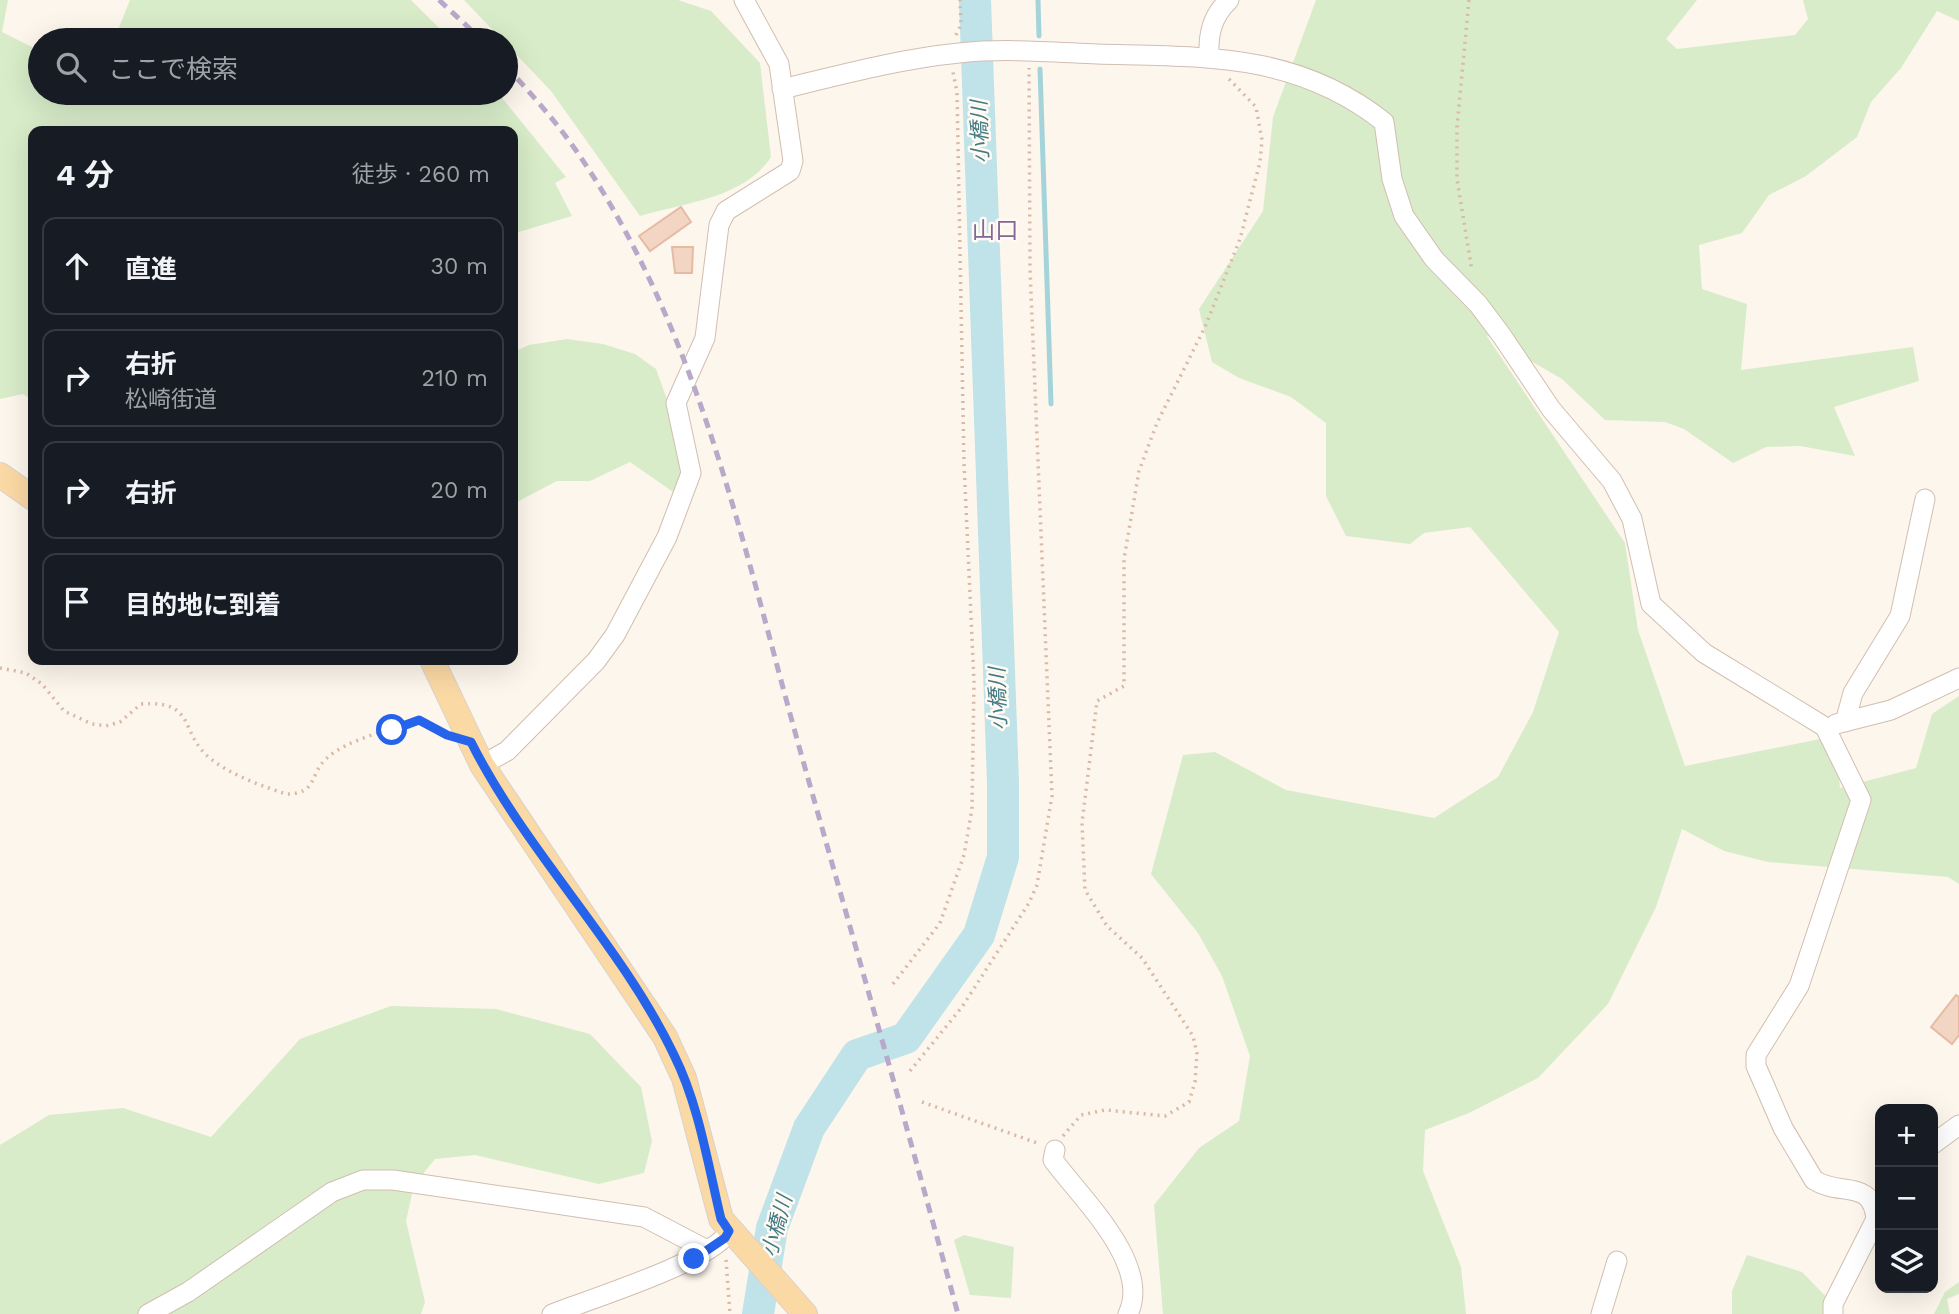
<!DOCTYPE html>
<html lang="ja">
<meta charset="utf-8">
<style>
:root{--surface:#171b24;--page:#20242c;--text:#f1f3f6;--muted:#9ea1a6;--line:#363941}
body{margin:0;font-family:"Work Sans","Noto Sans JP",sans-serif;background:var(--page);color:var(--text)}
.controls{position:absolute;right:21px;bottom:21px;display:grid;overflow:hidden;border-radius:14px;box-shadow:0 7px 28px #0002}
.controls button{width:63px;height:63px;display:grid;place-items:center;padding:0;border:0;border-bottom:2px solid var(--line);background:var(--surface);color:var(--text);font:35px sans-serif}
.stop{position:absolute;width:21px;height:21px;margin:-16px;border:5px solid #2563eb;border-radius:50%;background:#fff}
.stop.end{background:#2563eb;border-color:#fff;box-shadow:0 2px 7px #0008}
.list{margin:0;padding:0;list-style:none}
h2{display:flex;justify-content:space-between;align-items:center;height:91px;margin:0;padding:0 28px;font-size:30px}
h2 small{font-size:23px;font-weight:400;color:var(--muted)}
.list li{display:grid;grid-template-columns:46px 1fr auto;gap:21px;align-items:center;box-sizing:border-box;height:98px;margin:0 14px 14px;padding:0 14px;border:2px solid var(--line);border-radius:14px}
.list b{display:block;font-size:26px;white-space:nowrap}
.list p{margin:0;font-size:23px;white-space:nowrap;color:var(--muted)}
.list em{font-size:23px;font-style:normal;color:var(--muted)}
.icon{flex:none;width:38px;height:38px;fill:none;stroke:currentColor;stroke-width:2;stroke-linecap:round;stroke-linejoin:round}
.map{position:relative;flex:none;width:1959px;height:1314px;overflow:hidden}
.search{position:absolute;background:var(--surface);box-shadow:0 7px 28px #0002;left:28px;top:28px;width:490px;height:77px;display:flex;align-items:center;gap:18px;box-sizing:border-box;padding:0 24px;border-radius:38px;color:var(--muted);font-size:26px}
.panel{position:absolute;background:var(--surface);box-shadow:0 7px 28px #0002;left:28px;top:126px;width:490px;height:539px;border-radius:14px}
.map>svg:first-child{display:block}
</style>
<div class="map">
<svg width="1959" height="1314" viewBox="0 0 1959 1314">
<rect width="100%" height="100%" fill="#fdf6ec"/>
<path fill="#d8ecc9" d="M 0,0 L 8,0 L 2,32 L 40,51 L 40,93 L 498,93 L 566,177 L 555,183 L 572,216 L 519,232 L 513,230 L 513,131 L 33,131 L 33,400 L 23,394 L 0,399 Z
M 130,0 L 411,0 L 451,40 L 114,40 Z
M 464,0 L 678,0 L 711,11 L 760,63 L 771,157 C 745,198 684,203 640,216 L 551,91 Z
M 1316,0 L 1697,0 L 1666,39 L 1677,49 L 1795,35 L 1808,19 L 1803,0 L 1959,0 L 1959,21 L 1937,11 L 1901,68 L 1871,102 L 1857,137 L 1806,176 L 1769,195 L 1742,233 L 1699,245 L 1702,289 L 1747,304 L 1741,370 L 1913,347 L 1919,381 L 1834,407 L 1855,456 L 1800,446 L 1766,447 L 1733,463 L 1684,429 L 1665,422 L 1605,420 L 1562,379 L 1486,335 L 1625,543 L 1638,630 L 1685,766 L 1820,739 L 1836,747 L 1840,788 L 1916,768 L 1932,714 L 1959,696 L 1959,884 L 1948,877 L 1768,862 L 1724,851 L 1682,829 L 1656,907 L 1608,1004 L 1538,1078 L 1469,1113 L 1425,1130 L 1423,1171 L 1461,1267 L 1466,1314 L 1163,1314 L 1154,1205 L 1199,1148 L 1239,1121 L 1250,1056 L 1222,976 L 1198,933 L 1151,874 L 1183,755 L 1215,752 L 1286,790 L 1434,818 L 1498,777 L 1533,712 L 1559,632 L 1470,527 L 1424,533 L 1410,544 L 1346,536 L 1326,496 L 1326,423 L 1291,397 L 1239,378 L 1212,362 L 1199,309 L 1263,211 L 1273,117 Z
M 567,339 L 603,344 L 635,354 L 656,369 L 680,436 L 684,462 L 676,494 L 630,462 L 590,481 L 557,481 L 513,504 L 513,352 L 529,345 Z
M 391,1006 L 496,1009 L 590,1034 L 641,1087 L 652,1141 L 644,1173 L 599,1184 L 475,1155 L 435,1159 L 414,1185 L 406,1221 L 425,1302 L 421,1314 L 0,1314 L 0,1145 L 49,1115 L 123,1108 L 211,1137 L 300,1039 Z
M 964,1235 L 1014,1247 L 1011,1298 L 970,1295 L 954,1240 Z
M 1747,1255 L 1802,1272 L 1843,1314 L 1732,1314 L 1732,1291 Z
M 1959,1282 L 1959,1294 L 1947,1299 L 1950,1314 L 1934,1314 L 1945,1292 Z"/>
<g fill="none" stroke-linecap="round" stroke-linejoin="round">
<path stroke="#a5d3da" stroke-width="5" d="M 1038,0 L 1039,36
M 1040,69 L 1051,404"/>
<path stroke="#bfe3e8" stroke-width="32" d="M 758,1314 L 772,1228 L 809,1128 L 857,1055 L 906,1038 L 979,935 L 1003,857 L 1003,783 L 975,0"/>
</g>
<path fill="#f3d5c3" stroke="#e6bba3" stroke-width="2" d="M 681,207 L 691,222 L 650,251 L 639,236 Z
M 672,247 L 693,247 L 692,273 L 675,273 Z
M 1956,995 L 1959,997 L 1959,1035 L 1952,1044 L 1931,1027 Z"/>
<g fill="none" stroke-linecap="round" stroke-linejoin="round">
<g stroke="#d1beb0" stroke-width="21">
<path id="minor" d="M 1209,57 C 1208,34 1212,16 1229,0
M 782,89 C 840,75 899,59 959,53 C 1004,48 1051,52 1097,54 C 1203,57 1296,52 1384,122 L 1392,179 L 1404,216 L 1434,259 L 1478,304 L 1502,336 L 1551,409 L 1612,481 L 1632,519 L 1651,604 L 1704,653 L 1825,727 L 1861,800 L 1799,986 L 1756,1055 L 1756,1066 L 1783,1128 L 1814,1180 C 1840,1197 1872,1178 1876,1219 L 1833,1304 L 1833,1314
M 1845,722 L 1853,693 L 1900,616 L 1925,499
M 1836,724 L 1891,710 L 1959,678
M 482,765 L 507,751 L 596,661 L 615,635 L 667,537 L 691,473 L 676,403 L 705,338 L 719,225 L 726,211 L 790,171 L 793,161 L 779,64 L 744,0
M 1933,1144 L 1959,1125
M 1055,1150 L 1053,1160 C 1082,1199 1152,1265 1128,1314
M 148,1314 L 188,1292 L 332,1192 L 363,1180 L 393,1180 L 644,1217 L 707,1250
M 552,1314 C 587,1300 714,1261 729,1231
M 1601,1314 L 1617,1261"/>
</g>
<g stroke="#dad1cd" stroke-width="26">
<path id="major" d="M 0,475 L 33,498
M 432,660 L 482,765 L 665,1037 L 684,1078 L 721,1219 L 805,1314"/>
</g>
<path stroke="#d9b8a5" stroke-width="3.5" stroke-dasharray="2 5" stroke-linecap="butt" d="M 1469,0 L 1457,127 L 1457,179 L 1472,271
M 956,35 L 961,25 L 960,0
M 0,668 L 26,673 L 42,684 L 64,711 L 92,724 L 106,726 L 120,722 L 141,704 C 198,700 178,733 211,759 C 231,775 262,786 286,794 C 318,794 309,774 327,758 C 348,739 386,732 412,721 L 419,720 L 442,732
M 893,984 L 940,923 L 964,855 L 972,809 L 974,682 L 964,463 L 957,92 L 953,72
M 910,1071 L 962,1007 L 1029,903 L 1037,885 L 1052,796 L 1030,269 L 1029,68
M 922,1102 L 1040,1144
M 1063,1136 L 1081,1115 L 1105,1110 L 1165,1116 L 1189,1102 L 1195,1082 L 1197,1054 L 1193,1036 L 1142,958 L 1107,926 L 1085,890 L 1082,823 L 1097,701 L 1124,686 L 1124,559 L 1139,471 L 1157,423 L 1205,327 L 1240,239 L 1260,162 L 1262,140 L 1256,107 L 1229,79
M 726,1260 L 730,1314"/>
<use href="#minor" stroke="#fff" stroke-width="19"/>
<use href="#major" stroke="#fbd9a5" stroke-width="24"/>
<path stroke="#b9a8c9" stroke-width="5" stroke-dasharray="10 7" stroke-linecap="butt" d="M 439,0 L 482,40
M 506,66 C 530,93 554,119 575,149 C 698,326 743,546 800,750 C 853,938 907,1126 958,1314"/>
</g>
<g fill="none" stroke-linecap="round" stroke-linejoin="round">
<path stroke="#2563eb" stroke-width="9" d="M 392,730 L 419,720 L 447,735 L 471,742 C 526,852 621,944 674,1055 C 699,1105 708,1165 721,1219 L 729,1231 L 725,1238 L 694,1259"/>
</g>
<g text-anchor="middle" stroke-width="5" stroke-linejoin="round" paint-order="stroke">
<g font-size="21" font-style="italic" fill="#437c86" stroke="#fffaf3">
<text transform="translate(980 132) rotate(-92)" y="7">小橋川</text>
<text transform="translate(998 699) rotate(-92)" y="7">小橋川</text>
<text transform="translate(777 1226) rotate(-75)" y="7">小橋川</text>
</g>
<g font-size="23" fill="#846695" stroke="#fffaf3">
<text x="995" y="238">山口</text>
</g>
</g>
</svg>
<div class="controls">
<button>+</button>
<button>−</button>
<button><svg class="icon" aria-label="layers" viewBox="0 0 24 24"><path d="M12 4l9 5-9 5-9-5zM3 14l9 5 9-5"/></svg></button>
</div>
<div class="stop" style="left:392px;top:730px"></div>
<div class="stop end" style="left:694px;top:1259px"></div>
<div class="search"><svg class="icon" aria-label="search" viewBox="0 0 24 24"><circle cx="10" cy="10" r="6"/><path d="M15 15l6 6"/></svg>ここで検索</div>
<section class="panel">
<h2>4 分<small>徒歩 · 260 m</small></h2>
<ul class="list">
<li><svg class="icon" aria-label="ahead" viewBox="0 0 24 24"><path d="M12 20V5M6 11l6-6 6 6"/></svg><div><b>直進</b></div><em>30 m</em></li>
<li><svg class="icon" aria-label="right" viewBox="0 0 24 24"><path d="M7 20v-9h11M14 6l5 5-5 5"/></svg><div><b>右折</b><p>松崎街道</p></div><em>210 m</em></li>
<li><svg class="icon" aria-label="right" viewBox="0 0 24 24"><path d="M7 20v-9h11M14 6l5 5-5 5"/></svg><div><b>右折</b></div><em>20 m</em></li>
<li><svg class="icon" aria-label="arrive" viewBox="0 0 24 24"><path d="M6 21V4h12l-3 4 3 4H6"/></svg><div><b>目的地に到着</b></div></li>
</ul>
</section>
</div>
